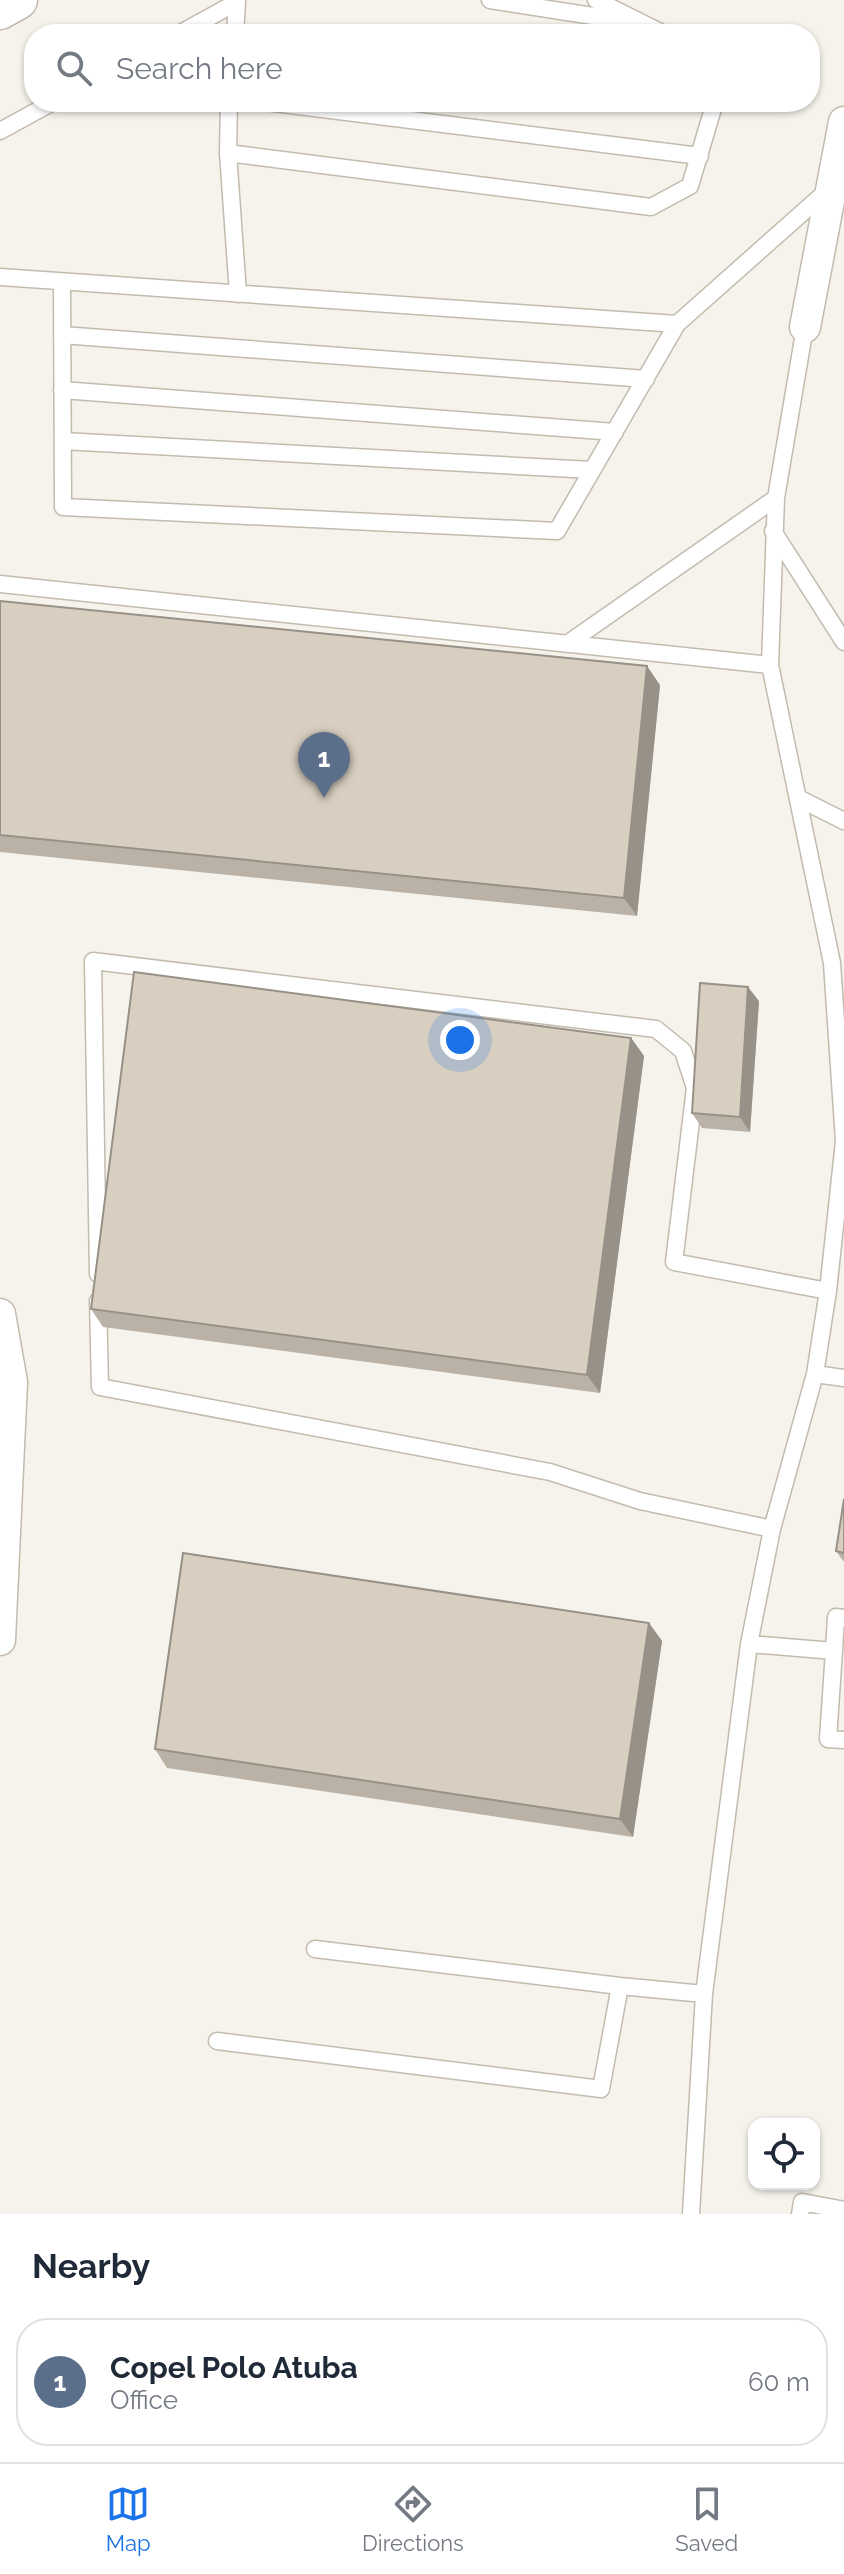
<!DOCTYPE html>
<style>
:root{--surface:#fff;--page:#f2f2f3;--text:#1f2937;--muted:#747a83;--line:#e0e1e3;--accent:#1a73e8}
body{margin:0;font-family:Raleway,sans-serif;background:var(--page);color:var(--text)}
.controls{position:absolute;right:24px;bottom:24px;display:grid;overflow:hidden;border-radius:16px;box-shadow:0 2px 6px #0004}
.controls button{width:72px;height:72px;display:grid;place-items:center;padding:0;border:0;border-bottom:2px solid var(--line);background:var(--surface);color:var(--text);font:40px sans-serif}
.you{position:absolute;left:460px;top:1040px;width:28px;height:28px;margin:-20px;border:6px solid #fff;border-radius:50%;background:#1a73e8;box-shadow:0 0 0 12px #1a73e833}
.badge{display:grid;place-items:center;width:52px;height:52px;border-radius:50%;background:var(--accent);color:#fff;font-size:26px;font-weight:700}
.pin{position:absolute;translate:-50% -66px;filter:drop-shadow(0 2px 4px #0008)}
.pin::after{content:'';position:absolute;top:42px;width:28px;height:24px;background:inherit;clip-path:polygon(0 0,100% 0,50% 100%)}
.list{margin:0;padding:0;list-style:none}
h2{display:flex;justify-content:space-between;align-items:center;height:104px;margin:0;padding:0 32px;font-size:34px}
h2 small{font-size:26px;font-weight:400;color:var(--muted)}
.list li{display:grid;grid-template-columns:52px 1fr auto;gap:24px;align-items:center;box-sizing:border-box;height:128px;margin:0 16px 16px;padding:0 16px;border:2px solid var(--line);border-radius:32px}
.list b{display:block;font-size:30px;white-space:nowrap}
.list p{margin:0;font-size:26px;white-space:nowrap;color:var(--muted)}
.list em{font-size:26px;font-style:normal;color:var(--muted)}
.icon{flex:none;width:44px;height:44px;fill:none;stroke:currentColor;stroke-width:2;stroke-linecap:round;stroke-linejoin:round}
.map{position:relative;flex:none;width:844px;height:2214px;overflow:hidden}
.search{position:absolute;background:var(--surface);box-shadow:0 2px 6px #0004;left:24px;right:24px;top:24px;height:88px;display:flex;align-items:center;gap:20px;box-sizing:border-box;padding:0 28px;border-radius:32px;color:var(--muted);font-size:30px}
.sheet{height:248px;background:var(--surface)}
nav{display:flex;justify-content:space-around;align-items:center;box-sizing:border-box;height:112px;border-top:2px solid var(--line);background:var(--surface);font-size:22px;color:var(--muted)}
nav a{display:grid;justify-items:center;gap:4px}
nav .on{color:var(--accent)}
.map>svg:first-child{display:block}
</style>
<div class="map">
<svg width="844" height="2214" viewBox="0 0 844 2214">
<rect width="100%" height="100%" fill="#f6f3ec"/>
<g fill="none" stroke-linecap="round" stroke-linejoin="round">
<g stroke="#c2bbae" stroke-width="19">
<path id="service" d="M 490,0 L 638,23
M 596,0 L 664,34
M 179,34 L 237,2 L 235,34
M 229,102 L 228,153 L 238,294
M 266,102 L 700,156
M 0,131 L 53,102
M 228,153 L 651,207 L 690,186 L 715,102
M 0,277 L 677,324 L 828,190
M 62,282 L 63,507 L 557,531 L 677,324
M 62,335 L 646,379
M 62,390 L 615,432
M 63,441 L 592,470
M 773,531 L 844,642
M 0,584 L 770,665
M 567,644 L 776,498
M 798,798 L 844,821
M 98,1274 L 93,961 L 656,1029 L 683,1051 L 695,1088 L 674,1262 L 828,1291
M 98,1301 L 100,1387 L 550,1472 L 640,1501 L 772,1529
M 815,1374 L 844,1378
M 749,1644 L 834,1651 L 836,1617 L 844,1618
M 834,1651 L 828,1739 L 844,1740
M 315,1949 L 620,1986
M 217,2041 L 601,2089 L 620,1986 L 704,1994
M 691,2214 L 704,1994 L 749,1644 L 772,1529 L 815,1374 L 828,1291 L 844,1141 L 832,963 L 770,665 L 776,498 L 805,327
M 800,2214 L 802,2202 L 844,2210"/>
</g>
<g stroke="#c2bbae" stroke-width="33">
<path id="minor" d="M 805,327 L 844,122
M 0,1314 L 12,1382 L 0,1640"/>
</g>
<g stroke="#c2bbae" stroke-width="41">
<path id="tertiary" d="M 0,10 L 18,0"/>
</g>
<use href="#service" stroke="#fff" stroke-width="16"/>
<use href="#minor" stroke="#fff" stroke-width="30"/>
<use href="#tertiary" stroke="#fff" stroke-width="38"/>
</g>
<path fill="#bab2a6" d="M 0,601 L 660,685 L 637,916 L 0,852 Z
M 759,1001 L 750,1132 L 702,1128 L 692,1113 Z
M 631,1038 L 644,1056 L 600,1393 L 103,1327 L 91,1309 Z
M 844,1499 L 844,1562 L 836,1551 Z
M 649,1623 L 662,1641 L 633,1837 L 167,1768 L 155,1749 Z"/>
<path fill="#979187" d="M 647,666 L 660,685 L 637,916 L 624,898 Z
M 748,987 L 759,1001 L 750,1132 L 740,1117 Z
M 631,1038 L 644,1056 L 600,1393 L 587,1375 Z
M 649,1623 L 662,1641 L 633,1837 L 620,1819 Z"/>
<path fill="#d8cfc1" stroke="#979187" stroke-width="2" d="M 0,601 L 647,666 L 624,898 L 0,835 Z
M 134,972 L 631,1038 L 587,1375 L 91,1309 Z
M 700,983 L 748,987 L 740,1117 L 692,1113 Z
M 844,1499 L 844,1553 L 836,1551 Z
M 183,1553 L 649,1623 L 620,1819 L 155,1749 Z"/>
</svg>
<div class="controls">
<button><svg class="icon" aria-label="locate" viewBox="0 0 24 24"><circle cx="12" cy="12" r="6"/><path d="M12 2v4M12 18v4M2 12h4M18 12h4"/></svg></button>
</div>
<div class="you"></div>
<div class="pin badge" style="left:324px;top:798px;background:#5c6f8a">1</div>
<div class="search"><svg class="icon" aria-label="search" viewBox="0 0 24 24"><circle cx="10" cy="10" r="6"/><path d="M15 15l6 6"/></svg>Search here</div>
</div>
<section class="sheet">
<h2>Nearby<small></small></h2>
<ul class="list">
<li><span class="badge" style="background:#5c6f8a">1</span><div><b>Copel Polo Atuba</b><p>Office</p></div><em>60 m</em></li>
</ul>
</section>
<nav>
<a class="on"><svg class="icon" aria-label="map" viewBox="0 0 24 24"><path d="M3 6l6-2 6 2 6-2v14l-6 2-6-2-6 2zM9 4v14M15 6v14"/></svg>Map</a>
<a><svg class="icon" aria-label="directions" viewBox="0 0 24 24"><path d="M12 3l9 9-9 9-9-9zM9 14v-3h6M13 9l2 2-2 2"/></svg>Directions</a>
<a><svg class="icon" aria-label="saved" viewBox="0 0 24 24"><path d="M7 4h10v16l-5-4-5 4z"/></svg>Saved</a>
</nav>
